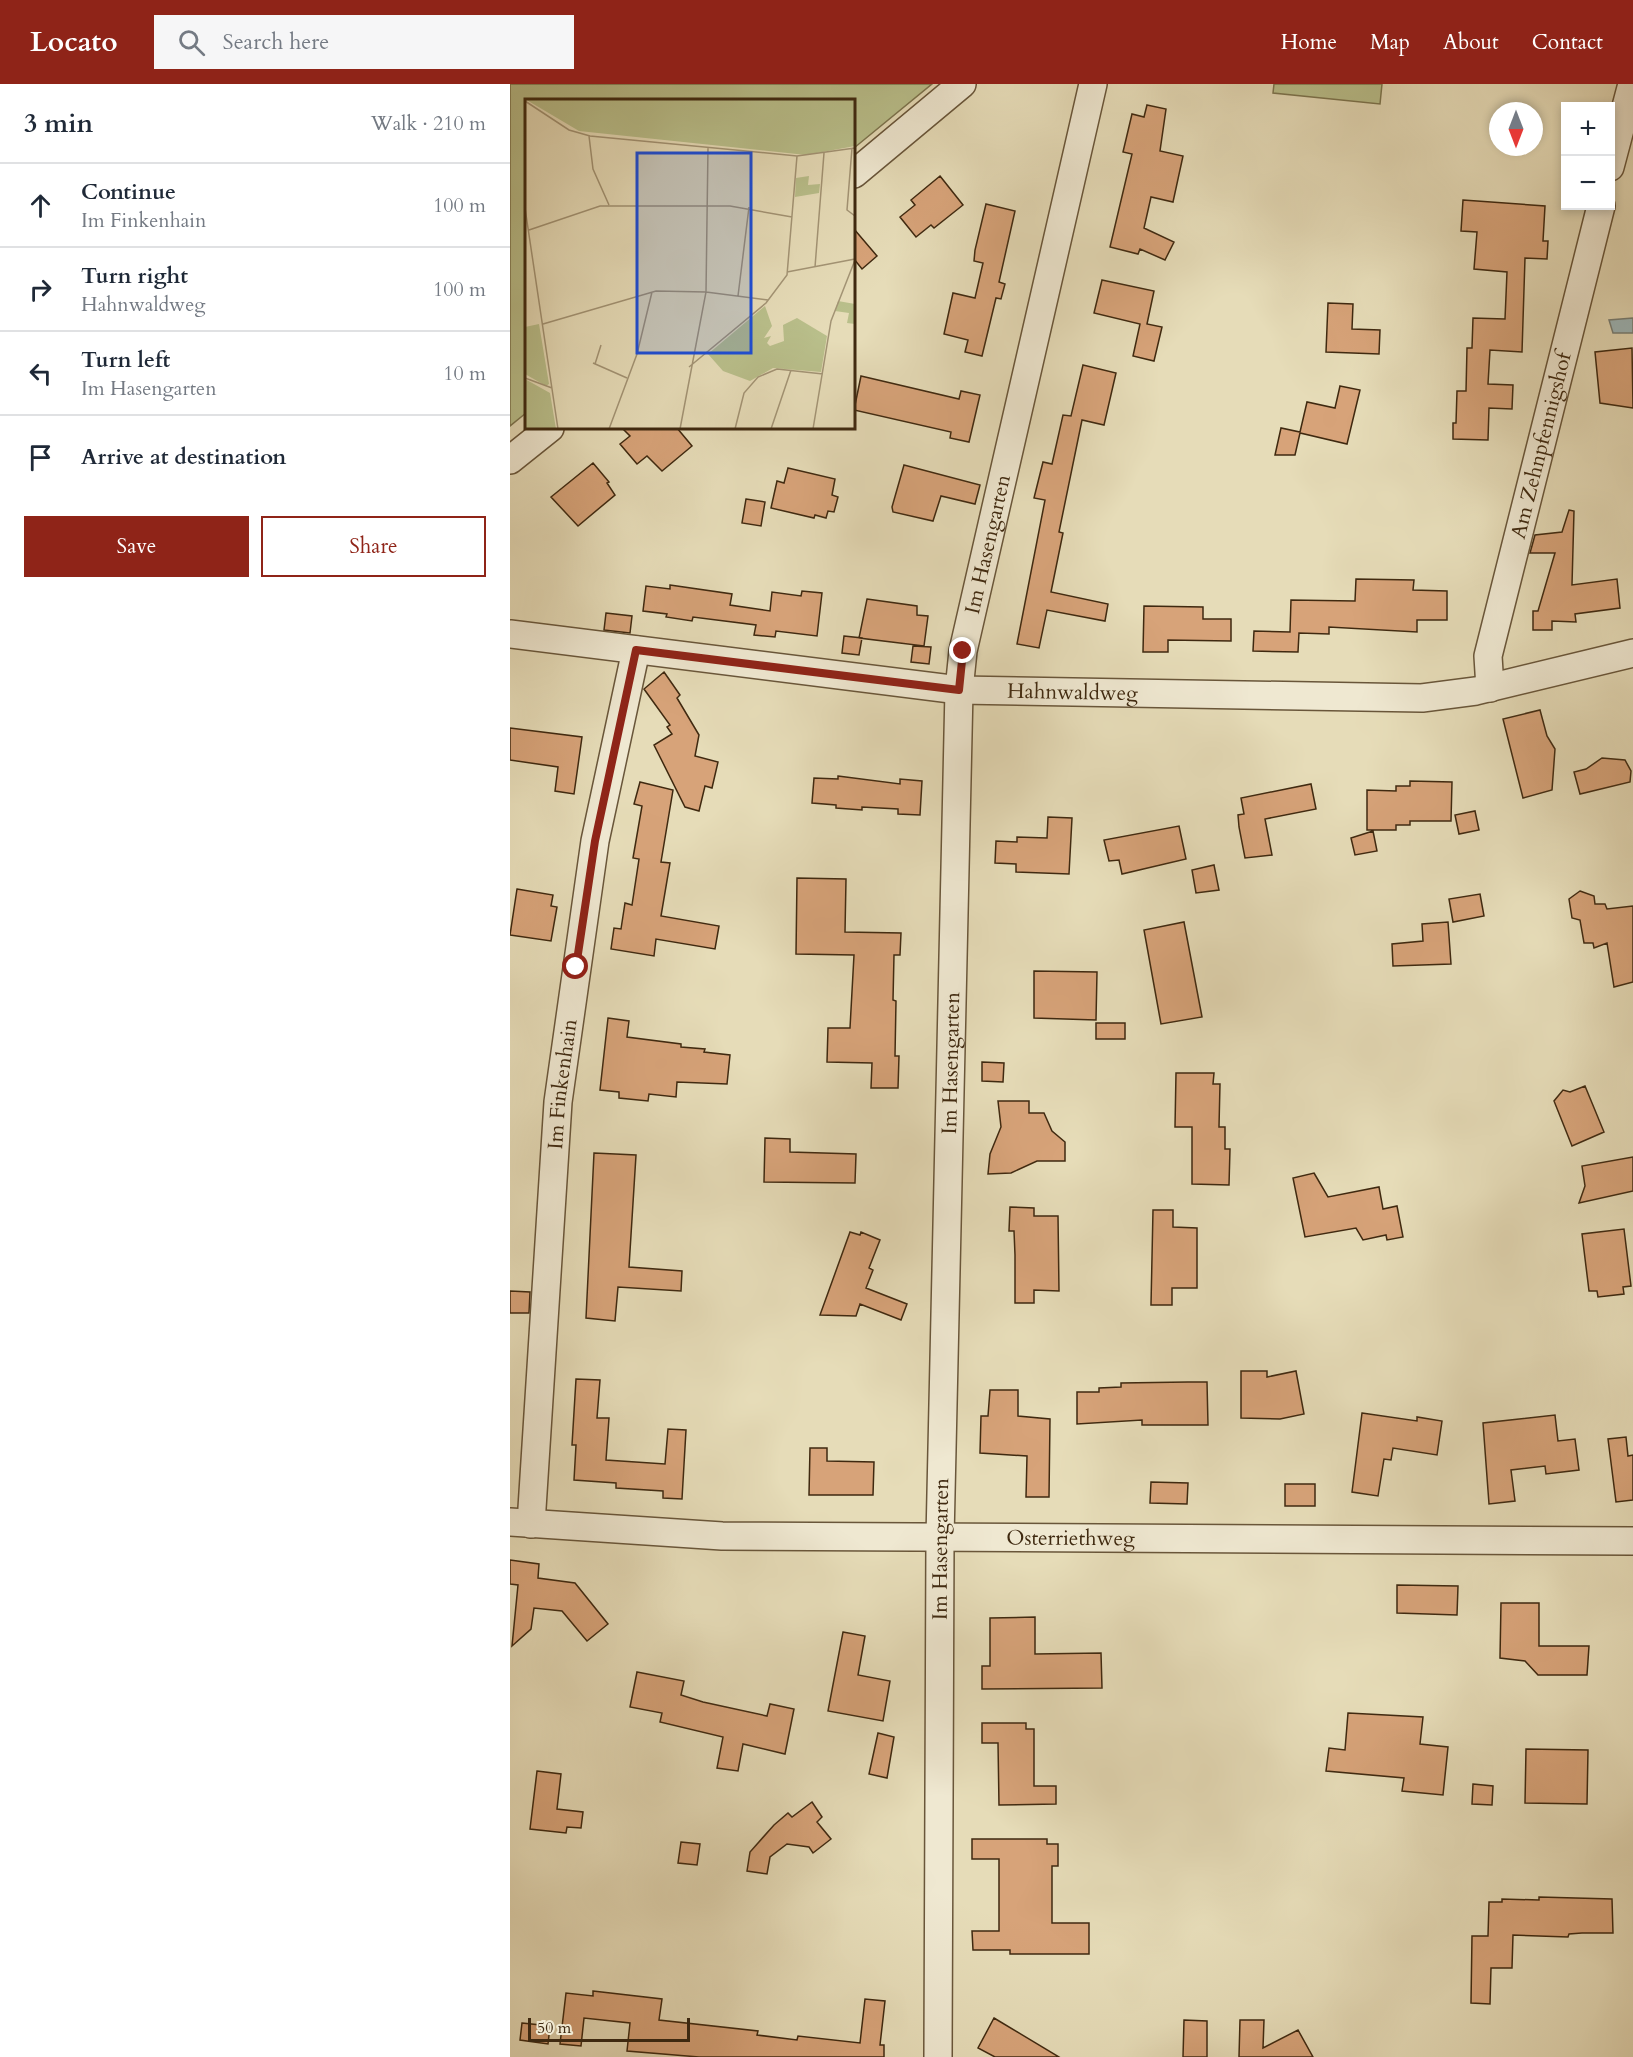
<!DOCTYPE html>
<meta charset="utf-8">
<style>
:root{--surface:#fff;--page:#f6f6f7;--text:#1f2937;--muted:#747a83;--line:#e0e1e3;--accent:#8f2418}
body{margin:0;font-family:Cardo,serif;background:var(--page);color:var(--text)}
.controls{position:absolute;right:18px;top:18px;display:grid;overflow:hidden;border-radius:0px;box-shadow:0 3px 9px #0003}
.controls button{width:54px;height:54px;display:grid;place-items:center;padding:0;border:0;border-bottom:2px solid var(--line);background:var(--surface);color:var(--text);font:30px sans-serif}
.compass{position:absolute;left:979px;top:18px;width:54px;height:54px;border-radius:50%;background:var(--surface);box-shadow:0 3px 9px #0003;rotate:180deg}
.scale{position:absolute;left:18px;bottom:15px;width:162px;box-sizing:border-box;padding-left:6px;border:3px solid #3f2910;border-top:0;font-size:16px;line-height:21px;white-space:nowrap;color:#3f2910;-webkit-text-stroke:4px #efe8d1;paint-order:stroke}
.stop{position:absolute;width:18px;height:18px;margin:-14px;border:4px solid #8f2418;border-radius:50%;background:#fff}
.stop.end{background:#8f2418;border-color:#fff;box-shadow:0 2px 6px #0008}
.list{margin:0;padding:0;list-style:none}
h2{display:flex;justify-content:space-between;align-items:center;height:78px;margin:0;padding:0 24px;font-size:26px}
h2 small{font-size:20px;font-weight:400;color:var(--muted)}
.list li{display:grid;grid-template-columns:39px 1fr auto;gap:18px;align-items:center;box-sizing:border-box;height:84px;padding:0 24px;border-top:2px solid var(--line)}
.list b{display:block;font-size:22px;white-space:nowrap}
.list p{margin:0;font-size:20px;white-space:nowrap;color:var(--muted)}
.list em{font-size:20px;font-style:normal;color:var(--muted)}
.actions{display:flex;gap:12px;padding:18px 24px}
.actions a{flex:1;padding:14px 0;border:2px solid var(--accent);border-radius:0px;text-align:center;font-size:21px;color:var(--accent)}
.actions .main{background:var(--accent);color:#fff}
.icon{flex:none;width:33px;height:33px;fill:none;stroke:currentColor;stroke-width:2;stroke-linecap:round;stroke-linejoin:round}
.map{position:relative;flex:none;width:1123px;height:1973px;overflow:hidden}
header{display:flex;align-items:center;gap:36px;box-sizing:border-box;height:84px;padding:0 30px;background:var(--accent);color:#fff}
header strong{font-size:28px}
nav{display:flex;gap:33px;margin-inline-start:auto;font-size:21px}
.search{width:420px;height:54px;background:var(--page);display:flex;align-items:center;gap:15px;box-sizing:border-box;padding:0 21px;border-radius:0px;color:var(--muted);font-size:22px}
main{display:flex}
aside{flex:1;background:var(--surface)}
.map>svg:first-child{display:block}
</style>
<header>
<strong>Locato</strong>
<div class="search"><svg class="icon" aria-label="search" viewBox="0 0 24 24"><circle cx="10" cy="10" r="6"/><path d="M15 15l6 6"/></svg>Search here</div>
<nav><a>Home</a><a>Map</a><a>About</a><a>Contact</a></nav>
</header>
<main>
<aside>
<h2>3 min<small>Walk · 210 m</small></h2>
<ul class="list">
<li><svg class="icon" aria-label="ahead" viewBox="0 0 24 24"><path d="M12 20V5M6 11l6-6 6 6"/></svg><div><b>Continue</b><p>Im Finkenhain</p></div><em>100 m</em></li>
<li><svg class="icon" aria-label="right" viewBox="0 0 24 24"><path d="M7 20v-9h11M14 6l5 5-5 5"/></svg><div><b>Turn right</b><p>Hahnwaldweg</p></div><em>100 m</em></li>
<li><svg class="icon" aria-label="left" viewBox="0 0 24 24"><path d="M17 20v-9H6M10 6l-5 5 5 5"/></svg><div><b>Turn left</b><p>Im Hasengarten</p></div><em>10 m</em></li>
<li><svg class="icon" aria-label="arrive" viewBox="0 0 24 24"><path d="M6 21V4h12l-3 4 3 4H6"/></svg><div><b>Arrive at destination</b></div></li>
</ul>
<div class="actions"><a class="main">Save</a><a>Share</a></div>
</aside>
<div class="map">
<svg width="1123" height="1973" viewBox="0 0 1123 1973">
<rect width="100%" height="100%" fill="#e6dcb8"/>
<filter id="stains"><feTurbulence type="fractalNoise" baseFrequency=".00333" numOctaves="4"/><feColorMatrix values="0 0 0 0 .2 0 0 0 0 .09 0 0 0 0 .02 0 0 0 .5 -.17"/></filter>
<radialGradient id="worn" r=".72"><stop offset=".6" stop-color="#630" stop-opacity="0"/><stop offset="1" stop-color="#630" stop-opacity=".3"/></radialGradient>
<path fill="#b9bf8b" stroke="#7c744e" stroke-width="1.5" d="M 0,0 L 422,0 L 344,64 L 344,16 L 16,16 L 16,329 L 0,342 Z
M 764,0 L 872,0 L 870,20 L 763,9 Z"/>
<path fill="#9db8bb" stroke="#777f77" stroke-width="1.5" d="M 1123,234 L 1123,249 L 1103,249 L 1099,236 Z"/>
<path fill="#d7a379" stroke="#3f2910" stroke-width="1.5" d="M 637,21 L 656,25 L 650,67 L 673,72 L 663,118 L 641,113 L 634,144 L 664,158 L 655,176 L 630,165 L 628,170 L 600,163 L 622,70 L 613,68 L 622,30 L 634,33 Z
M 430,92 L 453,121 L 424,144 L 421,141 L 406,153 L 390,133 L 405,121 L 401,116 Z
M 953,116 L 1035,122 L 1033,157 L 1038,157 L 1037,175 L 1015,174 L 1012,268 L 980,266 L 978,300 L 1003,301 L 1002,325 L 979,324 L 978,356 L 943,355 L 943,339 L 946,339 L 947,307 L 956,307 L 957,264 L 962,264 L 963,234 L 995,235 L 997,188 L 964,185 L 967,148 L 951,147 Z
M 476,120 L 505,127 L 489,198 L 495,200 L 491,215 L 486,214 L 472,272 L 455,268 L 458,256 L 434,250 L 443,209 L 465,214 L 473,179 L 464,177 L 465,166 Z
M 344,145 L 367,172 L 352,185 L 344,175 Z
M 592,196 L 644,207 L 637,240 L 652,243 L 644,277 L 623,272 L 630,240 L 584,229 Z
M 818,219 L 843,220 L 842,245 L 870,246 L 869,270 L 816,268 Z
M 1122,264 L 1123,324 L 1090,319 L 1085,268 Z
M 573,281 L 606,289 L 594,341 L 572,336 L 549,448 L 553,449 L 541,508 L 598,520 L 595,537 L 537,526 L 529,564 L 507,560 L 535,416 L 524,414 L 533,378 L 542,380 L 553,331 L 561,332 Z
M 351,292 L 449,315 L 451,307 L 470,311 L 459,358 L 440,354 L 441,348 L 344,326 Z
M 830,302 L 850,306 L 837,360 L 790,349 L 785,371 L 765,371 L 771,344 L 790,348 L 797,318 L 825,324 Z
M 112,344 L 167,344 L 182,362 L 152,387 L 137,372 L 127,380 L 110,360 L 120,352 Z
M 83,379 L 99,398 L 97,399 L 105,411 L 68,442 L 41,413 Z
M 394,381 L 470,401 L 465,420 L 431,412 L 423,437 L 383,428 L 382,423 Z
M 278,384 L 325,395 L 322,411 L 328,413 L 324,428 L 318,427 L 316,434 L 305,431 L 304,434 L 261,424 L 267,397 L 274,399 Z
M 236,415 L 255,418 L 251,442 L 232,439 Z
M 1059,426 L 1064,427 L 1062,501 L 1107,495 L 1110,524 L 1065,530 L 1066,538 L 1042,537 L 1042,546 L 1023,546 L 1023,527 L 1028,527 L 1045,469 L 1020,469 L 1025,451 L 1052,448 Z
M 846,495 L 904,496 L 903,506 L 937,507 L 937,536 L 907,536 L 907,548 L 819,543 L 819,550 L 789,549 L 788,568 L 743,567 L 744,547 L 780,548 L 781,516 L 845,517 Z
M 160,501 L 222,510 L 220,521 L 260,527 L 262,508 L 291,512 L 292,507 L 312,509 L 307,552 L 266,547 L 265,553 L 244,551 L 246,541 L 183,533 L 182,537 L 156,533 L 157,530 L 133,527 L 136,502 L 160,505 Z
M 357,515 L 407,522 L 407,531 L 418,532 L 414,562 L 349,554 Z
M 634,522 L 693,523 L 693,535 L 721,535 L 721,557 L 658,556 L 658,568 L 633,568 Z
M 96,529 L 122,532 L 120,549 L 94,546 Z
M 334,552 L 352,554 L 349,571 L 332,569 Z
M 403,562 L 421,563 L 419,580 L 401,578 Z
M 154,588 L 170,611 L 167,614 L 189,651 L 185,672 L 208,678 L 202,704 L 195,702 L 189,727 L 175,723 L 144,661 L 162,650 L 157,643 L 160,641 L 134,605 Z
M 1030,626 L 1037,652 L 1045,665 L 1042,706 L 1013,714 L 993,635 Z
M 0,644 L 72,653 L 64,710 L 45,707 L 48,683 L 0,676 Z
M 1092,674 L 1115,676 L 1121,687 L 1120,698 L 1070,710 L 1064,688 L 1076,685 Z
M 328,692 L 390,700 L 390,695 L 412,697 L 410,731 L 388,730 L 388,725 L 352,723 L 352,726 L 326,724 L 326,721 L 302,719 L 304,694 L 328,695 Z
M 900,697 L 942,698 L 941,737 L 900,737 L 900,741 L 886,741 L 886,746 L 857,746 L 857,706 L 886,707 L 886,702 L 900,702 Z
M 130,698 L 163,706 L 151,778 L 160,779 L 151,832 L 209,842 L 205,865 L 146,855 L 144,872 L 101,865 L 104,844 L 111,845 L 115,819 L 122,821 L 129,775 L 123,774 L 132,722 L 124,720 Z
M 801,700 L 806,725 L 755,735 L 762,771 L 735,774 L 729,743 L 728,731 L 734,730 L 731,714 Z
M 965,727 L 969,746 L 949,750 L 945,731 Z
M 538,733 L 562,734 L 559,790 L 506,788 L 506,780 L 485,779 L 486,757 L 507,758 L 507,753 L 537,754 Z
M 669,742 L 676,775 L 612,790 L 609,776 L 599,777 L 594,756 Z
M 863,747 L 867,767 L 845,771 L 841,754 Z
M 704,781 L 709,806 L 686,809 L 682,786 Z
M 287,794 L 336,795 L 335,848 L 391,849 L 390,871 L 384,871 L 383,916 L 386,917 L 385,972 L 389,972 L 388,1004 L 361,1004 L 362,979 L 317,978 L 318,944 L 340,944 L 344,871 L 286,870 Z
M 7,805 L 43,811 L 41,822 L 47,823 L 41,857 L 0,851 Z
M 1070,807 L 1084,812 L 1085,820 L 1095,820 L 1097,825 L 1123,822 L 1123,898 L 1104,903 L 1097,859 L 1084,864 L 1083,859 L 1074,859 L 1070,836 L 1062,834 L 1059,815 Z
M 970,810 L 974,832 L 943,838 L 939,815 Z
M 674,838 L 692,933 L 651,940 L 634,846 Z
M 938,838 L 941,880 L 883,882 L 882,860 L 913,857 L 912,840 Z
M 524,887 L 587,888 L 586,936 L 524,934 Z
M 98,934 L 119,937 L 117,953 L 171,960 L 171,963 L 195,965 L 194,968 L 220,971 L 217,1000 L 167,998 L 166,1013 L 139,1010 L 138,1017 L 109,1014 L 109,1008 L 90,1006 Z
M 586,939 L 615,939 L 615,955 L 586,955 Z
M 472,978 L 494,979 L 493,998 L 472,997 Z
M 666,989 L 704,989 L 703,1000 L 710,1000 L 709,1043 L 715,1043 L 715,1065 L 720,1065 L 719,1101 L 682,1100 L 682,1043 L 665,1043 Z
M 1075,1002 L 1094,1048 L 1062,1062 L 1044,1017 L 1053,1006 L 1060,1008 Z
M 488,1017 L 519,1017 L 519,1029 L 534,1029 L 542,1047 L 555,1058 L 555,1077 L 527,1077 L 501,1089 L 478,1090 L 480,1070 L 491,1043 Z
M 255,1054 L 280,1055 L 280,1068 L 346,1070 L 345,1099 L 254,1098 Z
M 84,1069 L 126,1071 L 119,1183 L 172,1187 L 171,1207 L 108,1203 L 105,1237 L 76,1234 Z
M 1123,1073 L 1123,1107 L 1069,1119 L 1075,1102 L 1072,1082 Z
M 804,1089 L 818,1113 L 869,1103 L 873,1125 L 887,1122 L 893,1153 L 877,1156 L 876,1151 L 853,1156 L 846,1144 L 795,1153 L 783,1094 Z
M 500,1123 L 524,1124 L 524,1132 L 548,1132 L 549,1207 L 524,1206 L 524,1219 L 505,1219 L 505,1171 L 504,1147 L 499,1147 Z
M 643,1126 L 663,1126 L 663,1143 L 687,1144 L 687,1204 L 662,1204 L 662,1221 L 641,1221 Z
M 1114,1145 L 1121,1202 L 1113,1203 L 1114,1210 L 1088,1213 L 1087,1207 L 1079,1207 L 1072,1150 Z
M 340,1148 L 350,1151 L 351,1148 L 370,1156 L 359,1184 L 363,1186 L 356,1204 L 397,1220 L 391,1236 L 350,1220 L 346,1232 L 310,1231 Z
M 0,1207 L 20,1208 L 19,1229 L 0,1229 Z
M 731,1287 L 757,1287 L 757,1293 L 786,1287 L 794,1330 L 770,1335 L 731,1334 Z
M 66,1295 L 90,1296 L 87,1334 L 99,1334 L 96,1376 L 155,1380 L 158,1345 L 176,1346 L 172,1415 L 153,1414 L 153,1407 L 106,1404 L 106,1399 L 64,1396 L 66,1361 L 62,1361 Z
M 678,1298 L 697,1298 L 698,1341 L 632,1341 L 632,1336 L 567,1340 L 567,1308 L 589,1308 L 589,1304 L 611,1303 L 611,1299 Z
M 480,1306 L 508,1306 L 508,1332 L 540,1335 L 539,1413 L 516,1413 L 517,1372 L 470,1369 L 471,1332 L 478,1332 Z
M 852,1329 L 907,1337 L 907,1333 L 932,1337 L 927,1371 L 883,1364 L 881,1376 L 874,1375 L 868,1412 L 842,1408 Z
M 1045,1331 L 1048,1357 L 1065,1355 L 1069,1386 L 1036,1390 L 1035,1382 L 1001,1386 L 1005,1417 L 979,1420 L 973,1339 Z
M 1116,1353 L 1118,1372 L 1123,1371 L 1123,1416 L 1106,1418 L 1098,1355 Z
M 300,1364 L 317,1364 L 317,1377 L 364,1378 L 363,1411 L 299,1411 Z
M 641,1398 L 678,1399 L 677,1420 L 640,1419 Z
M 775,1400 L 805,1400 L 805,1422 L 775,1422 Z
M 0,1476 L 29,1480 L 28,1494 L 65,1499 L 98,1540 L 77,1557 L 52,1527 L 24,1524 L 21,1545 L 2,1562 L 8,1501 L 0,1500 Z
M 887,1501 L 948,1502 L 947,1531 L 887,1529 Z
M 991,1519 L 1029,1519 L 1029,1562 L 1079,1562 L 1077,1591 L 1028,1591 L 1015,1577 L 990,1574 Z
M 525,1533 L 525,1570 L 591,1569 L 592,1604 L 472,1605 L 472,1582 L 480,1582 L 480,1534 Z
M 333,1548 L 355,1552 L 348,1591 L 380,1597 L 373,1637 L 318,1627 Z
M 127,1588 L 174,1597 L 171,1611 L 193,1618 L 257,1632 L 260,1620 L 284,1625 L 275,1670 L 233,1660 L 228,1687 L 207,1684 L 213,1653 L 150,1638 L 152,1629 L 120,1623 Z
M 838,1629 L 913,1633 L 910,1660 L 938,1663 L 933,1711 L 892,1707 L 894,1694 L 816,1687 L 819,1664 L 835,1666 Z
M 472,1639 L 516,1639 L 516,1645 L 524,1645 L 524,1702 L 546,1702 L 546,1720 L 489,1721 L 488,1659 L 472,1659 Z
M 368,1649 L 384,1653 L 377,1694 L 359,1690 Z
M 1016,1665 L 1078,1666 L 1077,1720 L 1015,1719 Z
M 27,1687 L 51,1690 L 47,1725 L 73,1728 L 71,1744 L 57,1743 L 56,1749 L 20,1745 Z
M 963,1700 L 983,1702 L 982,1721 L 962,1720 Z
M 302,1718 L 312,1733 L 307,1738 L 321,1755 L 303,1769 L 299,1763 L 277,1760 L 260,1773 L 257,1790 L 237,1787 L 240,1768 L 264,1741 L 278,1729 L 282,1733 Z
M 462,1755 L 537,1755 L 537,1760 L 548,1760 L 548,1782 L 542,1782 L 542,1839 L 579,1839 L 579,1870 L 500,1870 L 500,1866 L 463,1866 L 462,1847 L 489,1847 L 489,1775 L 462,1775 Z
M 171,1758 L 190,1760 L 187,1781 L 168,1779 Z
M 1029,1813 L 1102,1815 L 1103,1849 L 1072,1849 L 1059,1850 L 1058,1853 L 1003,1851 L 1002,1884 L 981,1884 L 980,1920 L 961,1919 L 962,1852 L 978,1852 L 979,1818 L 992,1818 L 992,1815 L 1029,1816 Z
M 83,1907 L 152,1915 L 149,1936 L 248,1947 L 247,1951 L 287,1956 L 288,1952 L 350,1959 L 355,1915 L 375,1917 L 370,1961 L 374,1961 L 374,1973 L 189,1973 L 117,1967 L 120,1939 L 74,1934 L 71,1962 L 50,1960 L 56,1909 L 83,1912 Z
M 484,1934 L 549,1973 L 485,1973 L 468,1964 Z
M 674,1936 L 697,1937 L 697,1973 L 673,1973 Z
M 730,1936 L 754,1936 L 753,1964 L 788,1946 L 803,1973 L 729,1973 Z
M 12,1939 L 40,1942 L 38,1960 L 10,1956 Z"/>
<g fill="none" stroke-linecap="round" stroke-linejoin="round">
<g stroke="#69563a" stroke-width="30">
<g id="minor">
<path d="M 1100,83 L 1122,0"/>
<path d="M 344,90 L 452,0"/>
<path d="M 0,376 L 40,344"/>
<path id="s1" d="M 0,550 L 449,606 L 912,614 L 966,607 L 1123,569"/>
<path id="s2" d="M 980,604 L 978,572 L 1091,122"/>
<path id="s3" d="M 0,1438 L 212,1452 L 1123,1457"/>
<path id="s4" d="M 21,1440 L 48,1018 L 85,757 L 126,566"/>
<path id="s5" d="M 428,1973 L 430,1454 L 449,606 L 453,567 L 583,0"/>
</g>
</g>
<use href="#minor" stroke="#efe8d1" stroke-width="27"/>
</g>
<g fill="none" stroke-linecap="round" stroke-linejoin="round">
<path stroke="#8f2418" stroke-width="8" d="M 66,883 L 85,757 L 126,566 L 449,606 L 453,567"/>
</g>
<g text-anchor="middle" stroke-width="4.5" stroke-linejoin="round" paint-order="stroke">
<g font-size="21" fill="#3f2910" stroke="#efe8d1">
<text dy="7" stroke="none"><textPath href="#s2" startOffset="249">Am Zehnpfennigshof</textPath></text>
<text dy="7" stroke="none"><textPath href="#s5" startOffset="1516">Im Hasengarten</textPath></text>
<text dy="7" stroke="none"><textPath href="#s1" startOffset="566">Hahnwaldweg</textPath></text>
<text dy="7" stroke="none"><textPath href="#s5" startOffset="994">Im Hasengarten</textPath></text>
<text dy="7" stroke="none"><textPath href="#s4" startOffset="441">Im Finkenhain</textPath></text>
<text dy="7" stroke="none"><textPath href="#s3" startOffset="561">Osterriethweg</textPath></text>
<text dy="7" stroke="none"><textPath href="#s5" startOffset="508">Im Hasengarten</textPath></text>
</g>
</g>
<g transform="translate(15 15)">
<rect width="330" height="330" fill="#e6dcb8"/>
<path d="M 0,0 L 330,0 L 330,47 L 281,56 L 54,32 ZM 284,77 L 283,86 L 295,85 L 294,94 L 270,98 L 271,79 ZM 313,202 L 330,205 L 330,225 L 322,224 L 324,214 L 310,212 ZM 240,207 L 247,227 L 239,239 L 246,237 L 242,244 L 245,247 L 259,242 L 258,226 L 272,219 L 302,237 L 296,273 L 248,269 L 225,282 L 198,272 L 183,255 ZM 14,225 L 24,285 L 21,287 L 0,275 L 0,228 ZM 0,280 L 25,294 L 31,330 L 0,330 Z" fill="#b9bf8b"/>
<path fill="none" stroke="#a39475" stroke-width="1.5" d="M 0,2 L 44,31 L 65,37 L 272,57 L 330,49M 64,37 L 68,70 L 84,106M 327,49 L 322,111 L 330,117M 0,109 L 33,330M 4,131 L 75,107 L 205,107 L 267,118M 290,168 L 299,54M 262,173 L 330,160M 213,197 L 224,108M 18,225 L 131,192 L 181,193 L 243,201M 68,264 L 102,279M 70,265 L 76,246M 164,268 L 241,204 L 262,176 L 272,57M 0,279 L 27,289M 84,330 L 112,255 L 127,193M 155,330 L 181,193 L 183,48M 210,330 L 219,294 L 233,278 L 252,270 L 298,275M 246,330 L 266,271M 288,330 L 306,222 L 330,161"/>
<path fill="#1d4ed8" fill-opacity="0.15" stroke="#1d4ed8" stroke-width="3" d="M 112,54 L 226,54 L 226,254 L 112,254 Z"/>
<rect width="330" height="330" fill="none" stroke="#3f2910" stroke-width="3"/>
</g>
<rect width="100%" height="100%" filter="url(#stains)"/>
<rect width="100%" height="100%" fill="url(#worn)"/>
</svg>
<div class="controls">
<button>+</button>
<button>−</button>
</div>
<svg class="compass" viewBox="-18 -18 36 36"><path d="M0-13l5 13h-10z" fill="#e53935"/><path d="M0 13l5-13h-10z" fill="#747a83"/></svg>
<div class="scale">50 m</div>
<div class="stop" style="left:66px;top:883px"></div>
<div class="stop end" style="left:453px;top:567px"></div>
</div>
</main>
